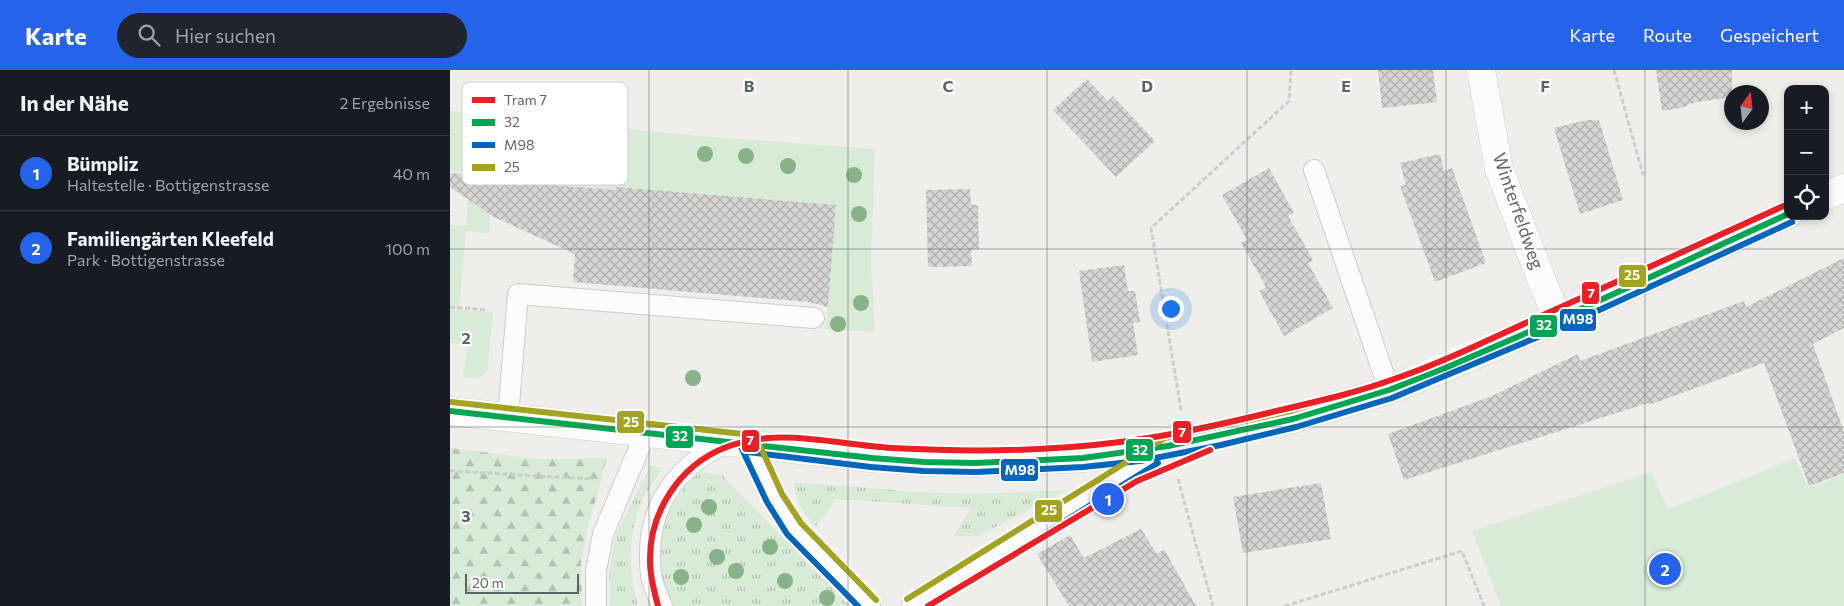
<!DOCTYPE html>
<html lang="de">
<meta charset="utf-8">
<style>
:root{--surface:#171b24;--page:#20242c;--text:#f1f3f6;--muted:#9ea1a6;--line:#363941;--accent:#2563eb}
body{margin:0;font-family:Commissioner,sans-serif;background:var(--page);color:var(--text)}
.controls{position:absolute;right:15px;top:15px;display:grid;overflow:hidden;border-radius:10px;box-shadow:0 2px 8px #0003}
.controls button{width:45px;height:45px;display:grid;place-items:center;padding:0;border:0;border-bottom:1px solid var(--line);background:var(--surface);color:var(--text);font:25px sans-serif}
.compass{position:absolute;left:1274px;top:15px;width:45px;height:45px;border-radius:50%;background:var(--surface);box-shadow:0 2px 8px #0003;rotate:15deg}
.scale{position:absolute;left:15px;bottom:12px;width:114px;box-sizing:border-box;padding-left:5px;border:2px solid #5f6368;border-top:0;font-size:14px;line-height:18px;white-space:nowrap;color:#5f6368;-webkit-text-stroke:4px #fff;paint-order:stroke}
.you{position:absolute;left:720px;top:238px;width:18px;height:18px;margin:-12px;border:4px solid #fff;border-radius:50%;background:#1a73e8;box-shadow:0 0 0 8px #1a73e833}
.badge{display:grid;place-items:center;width:32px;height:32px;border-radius:50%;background:var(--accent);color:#fff;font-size:16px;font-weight:700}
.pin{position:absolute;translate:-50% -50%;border:2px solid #fff;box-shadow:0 1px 5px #0006}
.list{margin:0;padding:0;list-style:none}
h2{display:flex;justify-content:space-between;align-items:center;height:65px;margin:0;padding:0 20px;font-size:21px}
h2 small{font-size:16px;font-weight:400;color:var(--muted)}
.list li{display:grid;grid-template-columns:32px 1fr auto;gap:15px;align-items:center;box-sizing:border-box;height:75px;padding:0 20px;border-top:1px solid var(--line)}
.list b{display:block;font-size:19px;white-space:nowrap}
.list p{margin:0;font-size:16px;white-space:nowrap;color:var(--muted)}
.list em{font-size:16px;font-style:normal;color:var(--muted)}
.icon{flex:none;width:28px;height:28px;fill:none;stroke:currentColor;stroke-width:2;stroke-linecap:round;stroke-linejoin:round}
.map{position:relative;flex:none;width:1394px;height:536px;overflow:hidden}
header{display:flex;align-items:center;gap:30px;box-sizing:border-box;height:70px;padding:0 25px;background:var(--accent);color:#fff}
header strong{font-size:24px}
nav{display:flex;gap:28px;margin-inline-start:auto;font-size:18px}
.search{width:350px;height:45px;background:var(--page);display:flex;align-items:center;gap:12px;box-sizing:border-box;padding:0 18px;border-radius:28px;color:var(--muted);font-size:19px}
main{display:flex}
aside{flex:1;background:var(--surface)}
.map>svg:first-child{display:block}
</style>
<header>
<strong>Karte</strong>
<div class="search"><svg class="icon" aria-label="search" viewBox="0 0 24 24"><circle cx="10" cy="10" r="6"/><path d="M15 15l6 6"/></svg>Hier suchen</div>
<nav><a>Karte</a><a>Route</a><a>Gespeichert</a></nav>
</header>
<main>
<aside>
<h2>In der Nähe<small>2 Ergebnisse</small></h2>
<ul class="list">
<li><span class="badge">1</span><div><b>Bümpliz</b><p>Haltestelle · Bottigenstrasse</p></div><em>40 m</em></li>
<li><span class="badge">2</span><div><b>Familiengärten Kleefeld</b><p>Park · Bottigenstrasse</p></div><em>100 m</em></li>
</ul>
</aside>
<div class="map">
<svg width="1394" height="536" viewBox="0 0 1394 536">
<defs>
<pattern id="grass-tufts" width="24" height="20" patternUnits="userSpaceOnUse" patternTransform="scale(1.25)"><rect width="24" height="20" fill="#d8ebd6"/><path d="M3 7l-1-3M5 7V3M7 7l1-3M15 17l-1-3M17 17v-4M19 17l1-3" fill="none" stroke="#b2c2b1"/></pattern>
<pattern id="forest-firs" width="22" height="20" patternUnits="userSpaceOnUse" patternTransform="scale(1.25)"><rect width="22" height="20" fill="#d8ebd6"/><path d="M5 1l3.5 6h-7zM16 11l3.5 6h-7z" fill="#b2c2b1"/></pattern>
<pattern id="building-cross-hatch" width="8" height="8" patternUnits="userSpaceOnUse" patternTransform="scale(1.25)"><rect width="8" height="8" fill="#d6d5d3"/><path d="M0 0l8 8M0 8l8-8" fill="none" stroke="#b1b0af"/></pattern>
</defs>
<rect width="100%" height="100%" fill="#efeeea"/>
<path fill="url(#grass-tufts)" d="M 200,396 L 213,398 C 208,406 201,414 196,423 C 177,460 177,497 188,536 L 160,536 L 159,501 L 165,467 Z
M 250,402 L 272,405 L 400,536 L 224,536 C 194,490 211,436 250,402 Z
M 344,412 L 468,422 L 525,424 L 617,420 L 529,466 L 504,466 L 521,438 L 386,429 L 366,457 C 353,443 345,431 344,412 Z"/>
<path fill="url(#forest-firs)" d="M 0,378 L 88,389 L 157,388 L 138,457 L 131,493 L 132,536 L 0,536 Z"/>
<path fill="#d8ebd6" d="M 0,41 L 248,66 L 425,79 L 421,192 L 425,262 L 376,259 L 386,135 L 166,117 L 166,120 L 74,113 L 74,109 L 43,106 L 39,163 L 16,161 L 9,240 L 43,242 L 37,302 L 29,308 L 13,307 L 17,275 L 0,273 L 0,155 L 16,156 L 20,103 L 0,101 Z
M 1345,388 L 1358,418 L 1394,404 L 1394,536 L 1051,536 L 1022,461 L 1201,402 L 1218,439 Z"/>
<path fill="url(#building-cross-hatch)" d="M 928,0 L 983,0 L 987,32 L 932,38 Z
M 1206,0 L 1282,0 L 1282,27 L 1247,32 L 1230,38 L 1212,41 Z
M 637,9 L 658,31 L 663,26 L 705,71 L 666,107 L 603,40 Z
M 1137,50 L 1149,50 L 1173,130 L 1130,144 L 1104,58 Z
M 990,84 L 994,101 L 1002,98 L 1036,193 L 985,212 L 950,116 L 956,115 L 950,93 Z
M 819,98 L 844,143 L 838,146 L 863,190 L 858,193 L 883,238 L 834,266 L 809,221 L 816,217 L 791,173 L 797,170 L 772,125 Z
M 0,103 L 74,109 L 74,113 L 166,120 L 166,117 L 386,135 L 378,237 L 359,232 L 123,212 L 125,184 L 44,147 L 0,117 Z
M 520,119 L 521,134 L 528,136 L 529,179 L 521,180 L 522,196 L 478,197 L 476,120 Z
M 1394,188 L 1394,258 L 1363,274 L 1394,362 L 1394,403 L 1359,416 L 1314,293 L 1199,335 L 1198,333 L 954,410 L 938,364 L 1042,326 L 1128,284 L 1130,291 L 1294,231 L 1296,237 Z
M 674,195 L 678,221 L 685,221 L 690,252 L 683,253 L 688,285 L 642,292 L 629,201 Z
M 871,413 L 881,469 L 793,483 L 783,427 Z
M 691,459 L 707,484 L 714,479 L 746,536 L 619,536 L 587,484 L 620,465 L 634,488 Z"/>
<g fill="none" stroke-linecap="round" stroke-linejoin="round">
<g stroke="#cbcccc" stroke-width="22">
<path id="lane" d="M 864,100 L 939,320
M 58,347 L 68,224 L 364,248
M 299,373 C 313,403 324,433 344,459 L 420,536
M 146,536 L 146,501 L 153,464 L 196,362
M 212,536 C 209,528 205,519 202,511 C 200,502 200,493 200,484 C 200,430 231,393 279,372
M 462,536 L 714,379"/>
</g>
<g stroke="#cbcccc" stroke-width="29">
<path id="street" d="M 1031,0 L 1049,99 L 1095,219 L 1109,249"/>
</g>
<g stroke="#cacacb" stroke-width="29">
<path id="secondary" d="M 1375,126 L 1394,118
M 0,341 L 422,388 L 474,392 L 526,393 L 633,388 L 718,376 L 843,349 L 939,320 L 995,298 L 1109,249 L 1338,144"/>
</g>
<path stroke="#cacfcc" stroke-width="3" stroke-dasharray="5 2.5" stroke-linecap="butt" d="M 1164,0 L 1193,105
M 0,237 L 37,240
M 731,340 L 701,158 L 839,31 L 841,0
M 0,401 L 144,409
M 728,409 L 763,536
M 835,536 L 1012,481 L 1034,536"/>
<use href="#lane" stroke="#fdfcfc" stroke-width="20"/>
<use href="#street" stroke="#fdfcfc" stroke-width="28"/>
<use href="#secondary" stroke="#fdfcfc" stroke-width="28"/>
<g stroke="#fff" stroke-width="10">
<path id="bus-1" d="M 0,341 L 422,388 L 474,392 L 526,393 L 633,388 L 718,376 L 843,349 L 939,320 L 995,298 L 1109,249 L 1338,144"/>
</g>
<g stroke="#fff" stroke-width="10">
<path id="bus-2" d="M 291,377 L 317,432 L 337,464 L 408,536
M 298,382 L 421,397 L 474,401 L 526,402 L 633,397 L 690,391 L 771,375 L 846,357 L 942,328 L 1112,257 L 1342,152
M 479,536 L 708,393"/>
</g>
<g stroke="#fff" stroke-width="10">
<path id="bus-3" d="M 1,332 L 302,365 L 307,369 L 332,424 L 351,453 L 426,530
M 457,529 L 715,368 L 841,341 L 936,312 L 1105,241 L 1334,136"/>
</g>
<use href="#bus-1" stroke="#00a651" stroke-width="6"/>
<use href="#bus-2" stroke="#0065bd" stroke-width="6"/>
<use href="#bus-3" stroke="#a4a221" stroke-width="6"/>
<g stroke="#fff" stroke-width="10">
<path id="tram-1" d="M 208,536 C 204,521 200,507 200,491 C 199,443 229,396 274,378 C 327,356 387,375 442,378 C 518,382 594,382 670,372 C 720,366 769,355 818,343 C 860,333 903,324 944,309 C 997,291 1048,265 1100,242 C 1179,206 1258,170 1338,134
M 478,536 L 687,411 L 760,380"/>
</g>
<use href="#tram-1" stroke="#ec1f25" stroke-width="6"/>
</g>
<g fill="#88b388">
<circle cx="255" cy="84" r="8"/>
<circle cx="296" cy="86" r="8"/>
<circle cx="338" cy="96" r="8"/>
<circle cx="404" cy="105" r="8"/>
<circle cx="409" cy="144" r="8"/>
<circle cx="411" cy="233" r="8"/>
<circle cx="388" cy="254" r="8"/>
<circle cx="243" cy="308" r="8"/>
<circle cx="259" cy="437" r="8"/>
<circle cx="244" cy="455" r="8"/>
<circle cx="320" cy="477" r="8"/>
<circle cx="267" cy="487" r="8"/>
<circle cx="286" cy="501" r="8"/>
<circle cx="231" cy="507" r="8"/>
<circle cx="335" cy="511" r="8"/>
<circle cx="377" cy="528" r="8"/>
</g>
<path fill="none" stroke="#5f6368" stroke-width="1" stroke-opacity="0.55" d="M 199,0 L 199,536M 398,0 L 398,536M 597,0 L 597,536M 797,0 L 797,536M 996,0 L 996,536M 1195,0 L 1195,536M 0,179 L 1394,179M 0,357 L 1394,357"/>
<g text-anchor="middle" stroke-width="4.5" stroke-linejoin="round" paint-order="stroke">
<g font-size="18" fill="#5f6368" stroke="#fff">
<text transform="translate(1068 141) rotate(71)" y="6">Winterfeldweg</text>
</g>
</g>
<rect x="12" y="12" width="166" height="103" rx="8" fill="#fff" stroke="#cfd0d2" stroke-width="1"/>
<rect x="22" y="27" width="23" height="6" fill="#ec1f25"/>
<rect x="22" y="49" width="23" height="7" fill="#00a651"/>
<rect x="22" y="72" width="23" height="6" fill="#0065bd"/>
<rect x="22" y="94" width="23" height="7" fill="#a4a221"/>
<g font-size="14" fill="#5f6368">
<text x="54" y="35">Tram 7</text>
<text x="54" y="57">32</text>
<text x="54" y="80">M98</text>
<text x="54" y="102">25</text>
</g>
<g font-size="16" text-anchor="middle" font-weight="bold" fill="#5f6368" stroke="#fff" stroke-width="4.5" stroke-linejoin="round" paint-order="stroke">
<text x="299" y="22">B</text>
<text x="498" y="22">C</text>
<text x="697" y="22">D</text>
<text x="896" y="22">E</text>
<text x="1095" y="22">F</text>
<text x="16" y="274">2</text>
<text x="16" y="452">3</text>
</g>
<g stroke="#fff" stroke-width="2">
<rect x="1168" y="194" width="29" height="24" rx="5" fill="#a4a221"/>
<rect x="1131" y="211" width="19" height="24" rx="5" fill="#ec1f25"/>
<rect x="1109" y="238" width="38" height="24" rx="5" fill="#0065bd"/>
<rect x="1079" y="244" width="29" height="24" rx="5" fill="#00a651"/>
<rect x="166" y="340" width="29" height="24" rx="5" fill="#a4a221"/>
<rect x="722" y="350" width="20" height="24" rx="5" fill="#ec1f25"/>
<rect x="215" y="355" width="29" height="24" rx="5" fill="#00a651"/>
<rect x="291" y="359" width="19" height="24" rx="5" fill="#ec1f25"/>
<rect x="675" y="368" width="29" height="24" rx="5" fill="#00a651"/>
<rect x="550" y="388" width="39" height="24" rx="5" fill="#0065bd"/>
<rect x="584" y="429" width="29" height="24" rx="5" fill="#a4a221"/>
</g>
<g font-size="14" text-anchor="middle" font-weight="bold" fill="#fff">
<text x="1182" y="210">25</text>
<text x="1141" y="228">7</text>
<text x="1128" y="254">M98</text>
<text x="1094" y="260">32</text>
<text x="181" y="357">25</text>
<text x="732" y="367">7</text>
<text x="230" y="371">32</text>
<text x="300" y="375">7</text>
<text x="690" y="385">32</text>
<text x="570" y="405">M98</text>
<text x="599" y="445">25</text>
</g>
</svg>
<div class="controls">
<button>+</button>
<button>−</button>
<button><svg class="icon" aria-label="locate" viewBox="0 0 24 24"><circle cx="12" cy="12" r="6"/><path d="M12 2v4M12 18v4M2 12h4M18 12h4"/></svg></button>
</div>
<svg class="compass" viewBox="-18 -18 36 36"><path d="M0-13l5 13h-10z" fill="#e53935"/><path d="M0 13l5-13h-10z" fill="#9ea1a6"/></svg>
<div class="scale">20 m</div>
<div class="you"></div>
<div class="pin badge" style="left:658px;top:429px">1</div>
<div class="pin badge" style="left:1215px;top:499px">2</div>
</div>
</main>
